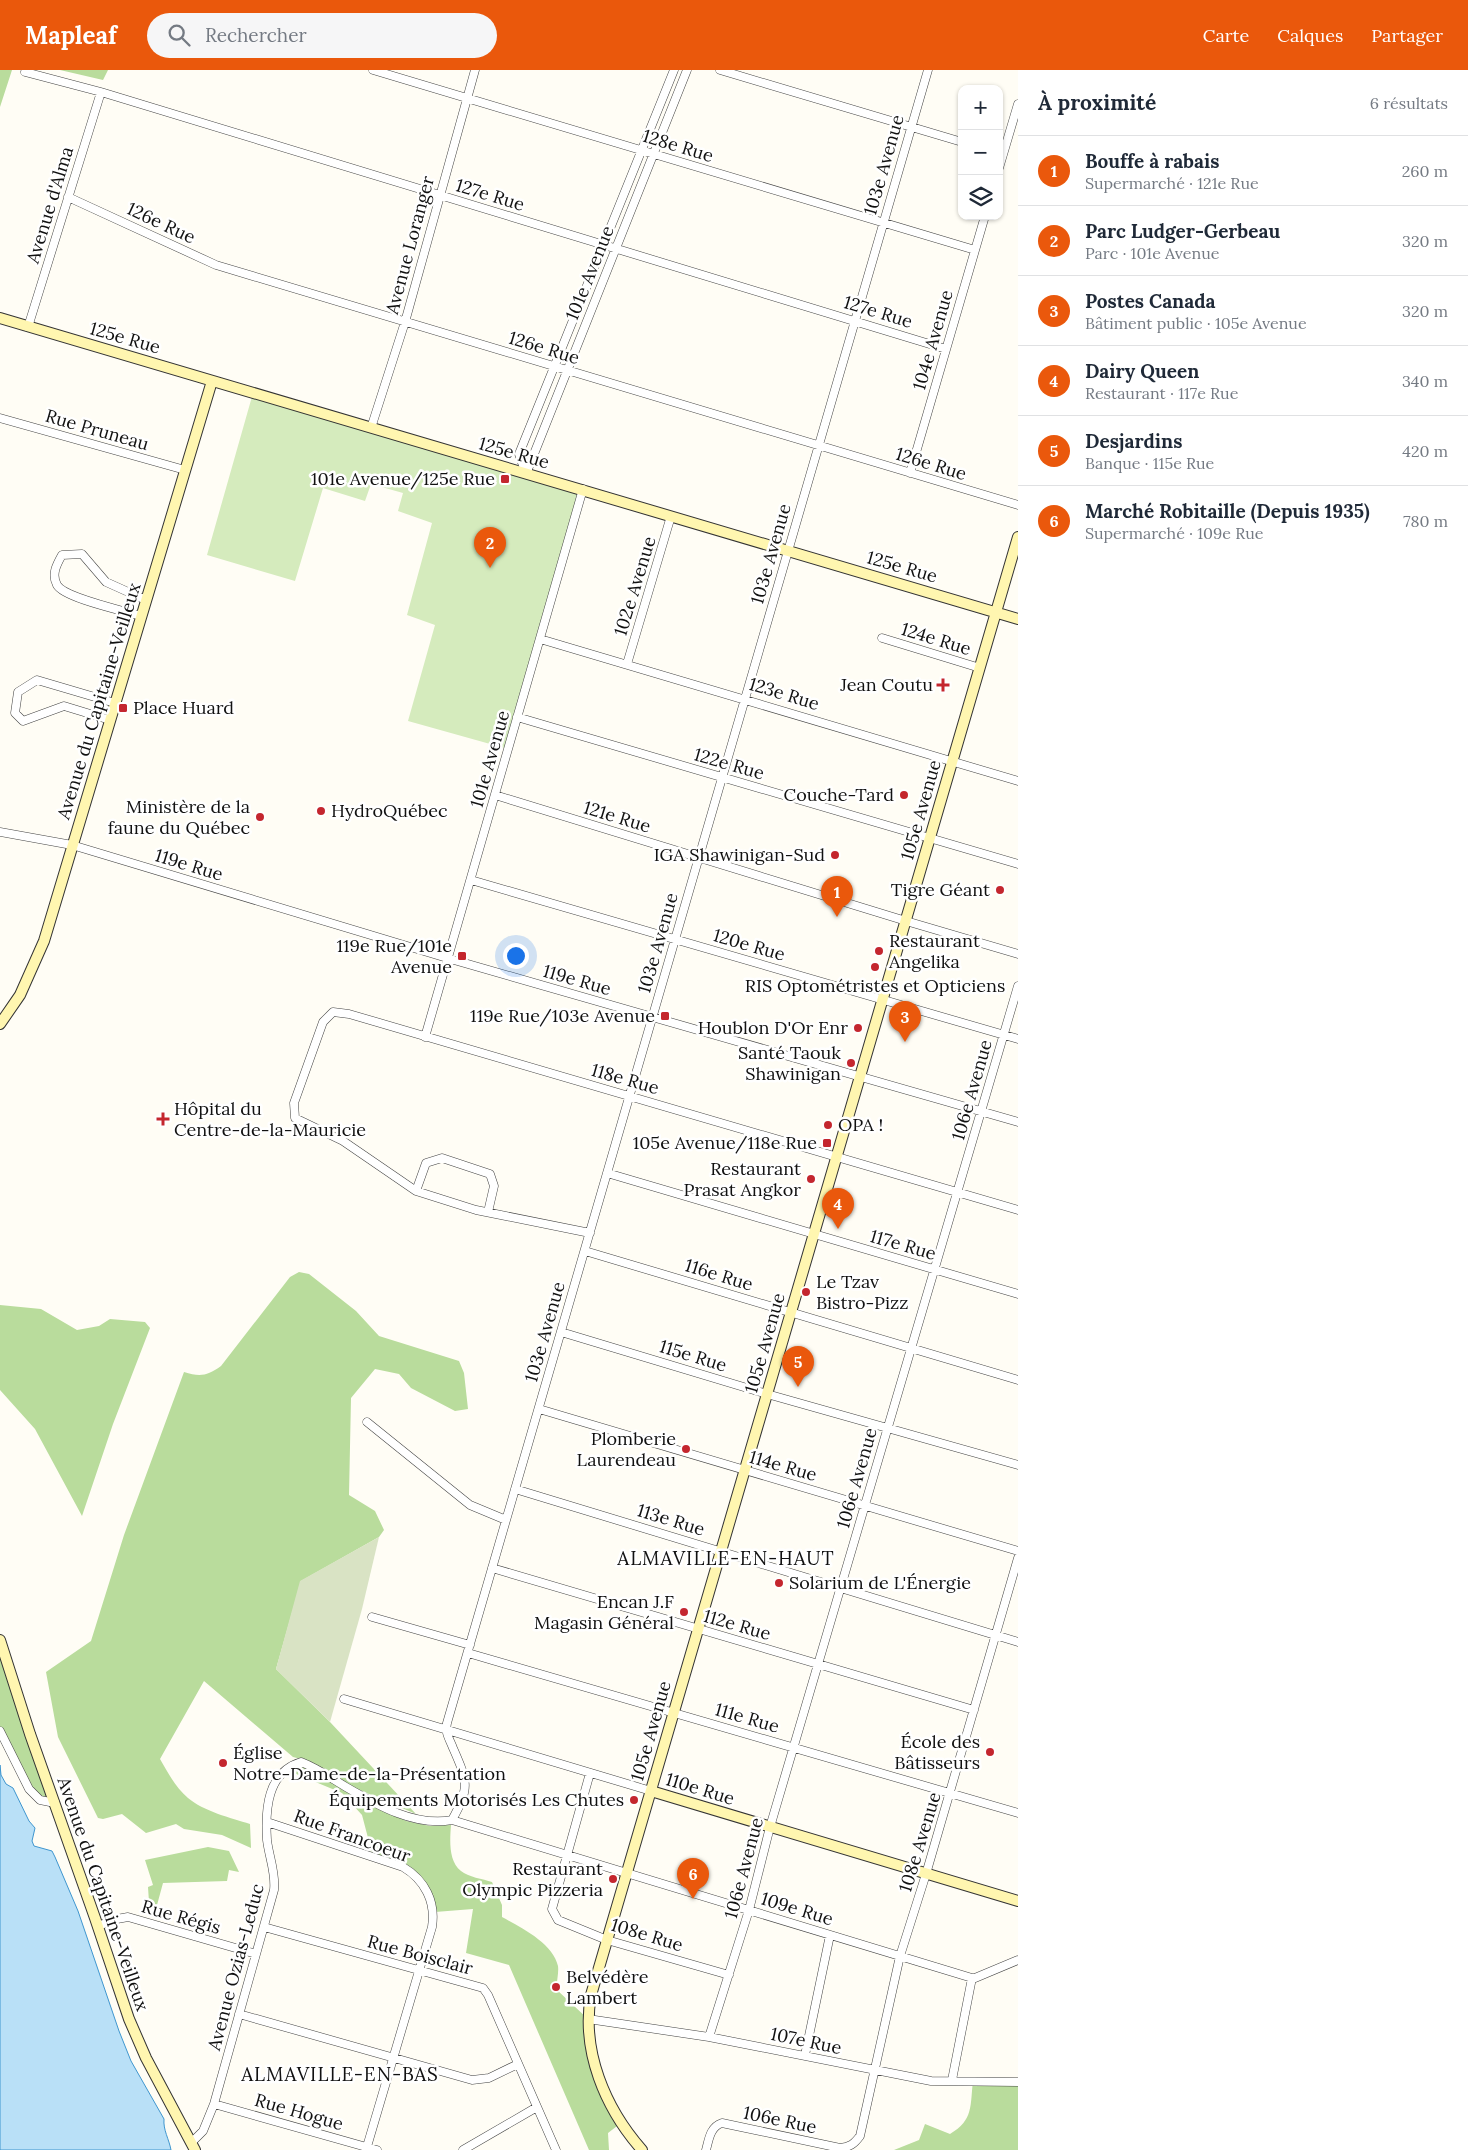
<!DOCTYPE html>
<html lang="fr">
<meta charset="utf-8">
<style>
:root{--surface:#fff;--page:#f6f6f7;--text:#1f2937;--muted:#747a83;--line:#e0e1e3;--accent:#ea580c}
body{margin:0;font-family:Lora,serif;background:var(--page);color:var(--text)}
.controls{position:absolute;right:15px;top:15px;display:grid;overflow:hidden;border-radius:10px;box-shadow:0 1px 4px #0004}
.controls button{width:45px;height:45px;display:grid;place-items:center;padding:0;border:0;border-bottom:1px solid var(--line);background:var(--surface);color:var(--text);font:25px sans-serif}
.you{position:absolute;left:515px;top:885px;width:18px;height:18px;margin:-12px;border:4px solid #fff;border-radius:50%;background:#1a73e8;box-shadow:0 0 0 8px #1a73e833}
.badge{display:grid;place-items:center;width:32px;height:32px;border-radius:50%;background:var(--accent);color:#fff;font-size:16px;font-weight:700}
.pin{position:absolute;translate:-50% -41px;filter:drop-shadow(0 1px 2px #0008)}
.pin::after{content:'';position:absolute;top:26px;width:18px;height:15px;background:inherit;clip-path:polygon(0 0,100% 0,50% 100%)}
.list{margin:0;padding:0;list-style:none}
h2{display:flex;justify-content:space-between;align-items:center;height:65px;margin:0;padding:0 20px;font-size:21px}
h2 small{font-size:16px;font-weight:400;color:var(--muted)}
.list li{display:grid;grid-template-columns:32px 1fr auto;gap:15px;align-items:center;box-sizing:border-box;height:70px;padding:0 20px;border-top:1px solid var(--line)}
.list b{display:block;font-size:19px;white-space:nowrap}
.list p{margin:0;font-size:16px;white-space:nowrap;color:var(--muted)}
.list em{font-size:16px;font-style:normal;color:var(--muted)}
.icon{flex:none;width:28px;height:28px;fill:none;stroke:currentColor;stroke-width:2;stroke-linecap:round;stroke-linejoin:round}
.map{position:relative;flex:none;width:1018px;height:2080px;overflow:hidden}
header{display:flex;align-items:center;gap:30px;box-sizing:border-box;height:70px;padding:0 25px;background:var(--accent);color:#fff}
header strong{font-size:24px}
nav{display:flex;gap:28px;margin-inline-start:auto;font-size:18px}
.search{width:350px;height:45px;background:var(--page);display:flex;align-items:center;gap:12px;box-sizing:border-box;padding:0 18px;border-radius:28px;color:var(--muted);font-size:19px}
main{display:flex}
aside{flex:1;background:var(--surface)}
.map>svg:first-child{display:block}
</style>
<header>
<strong>Mapleaf</strong>
<div class="search"><svg class="icon" aria-label="search" viewBox="0 0 24 24"><circle cx="10" cy="10" r="6"/><path d="M15 15l6 6"/></svg>Rechercher</div>
<nav><a>Carte</a><a>Calques</a><a>Partager</a></nav>
</header>
<main>
<div class="map">
<svg width="1018" height="2080" viewBox="0 0 1018 2080">
<rect width="100%" height="100%" fill="#fffdf5"/>
<path fill="#d5ebbd" d="M 253,323 L 583,419 L 508,679 L 408,651 L 435,555 L 407,545 L 432,453 L 398,441 L 403,423 L 371,414 L 365,431 L 323,418 L 295,511 L 207,485 Z"/>
<path fill="#b9dc9c" d="M 0,0 L 12,0 L 0,37 Z
M 60,0 L 108,0 L 103,10 Z
M 299,1202 L 309,1204 L 356,1241 L 379,1266 L 459,1291 L 464,1303 L 468,1339 L 455,1341 L 411,1318 L 399,1304 L 375,1299 L 351,1328 L 349,1425 L 375,1441 L 384,1460 L 379,1467 L 301,1511 L 276,1599 L 330,1652 L 416,1744 L 350,1716 L 309,1691 L 293,1687 L 204,1611 L 160,1689 C 168,1703 176,1718 188,1728 C 203,1741 231,1748 250,1754 L 251,1778 L 222,1765 L 184,1759 L 176,1754 L 146,1763 L 122,1744 L 103,1749 L 98,1748 L 58,1667 L 46,1602 L 91,1571 L 124,1465 L 184,1302 C 200,1307 207,1306 221,1296 L 290,1207 Z
M 0,1235 L 41,1239 L 77,1260 L 99,1256 L 110,1249 L 145,1252 L 150,1258 L 113,1354 L 82,1446 L 35,1359 L 0,1320 Z
M 0,1570 L 55,1733 L 34,1726 L 0,1661 Z
M 302,1697 L 307,1697 L 406,1751 L 430,1756 L 451,1755 C 450,1769 448,1791 461,1801 C 468,1807 483,1809 492,1812 L 502,1835 L 502,1847 C 520,1857 553,1873 558,1896 C 559,1904 556,1912 557,1920 L 588,1949 L 589,1971 L 621,2053 L 608,2063 L 609,2080 L 589,2080 L 509,1895 L 466,1883 L 473,1839 L 435,1842 L 422,1811 L 372,1783 L 362,1745 L 342,1723 L 289,1701 Z
M 208,1777 L 229,1781 L 239,1802 L 229,1800 L 227,1811 L 163,1813 L 157,1835 L 149,1832 L 148,1817 L 153,1815 L 145,1790 Z
M 973,2011 L 1018,2012 L 1018,2080 L 894,2080 L 919,2070 L 925,2054 L 950,2064 C 974,2050 970,2035 973,2011 Z"/>
<path fill="#d9e3c4" d="M 379,1467 L 362,1539 L 330,1652 L 276,1599 L 300,1511 Z"/>
<path fill="#b9e0f7" stroke="#3f96cf" d="M 0,1695 L 1,1705 L 6,1714 L 13,1718 L 29,1751 L 35,1758 L 32,1771 L 34,1776 L 52,1781 L 55,1787 L 78,1841 L 119,1961 L 131,1991 L 164,2049 C 163,2060 169,2069 171,2080 L 0,2080 Z"/>
<g fill="none" stroke-linecap="round" stroke-linejoin="round">
<g stroke="#444" stroke-width="9">
<path id="street" d="M 373,0 L 975,180
M 720,0 L 962,72
M 25,2 L 101,22 L 946,279
M 999,98 L 1018,34
M 68,127 L 216,195 L 1018,435
M 28,257 L 101,22
M 0,348 L 185,400
M 371,358 L 405,252 L 475,0
M 910,403 L 985,146
M 526,404 L 519,384 L 674,0
M 526,404 L 687,0
M 141,546 C 125,541 64,528 57,515 C 51,504 57,494 62,485 L 82,484 L 106,512 L 146,530
M 882,568 L 980,598
M 540,569 L 1018,711
M 627,594 L 671,446
M 517,647 L 1018,794
M 110,650 L 64,636 L 23,651 L 15,643 L 18,622 L 37,610 L 115,633
M 495,725 L 906,851 L 1018,884
M 0,762 L 72,775 L 447,888 L 1018,1052
M 471,810 L 1018,969
M 425,967 L 583,419
M 607,1103 L 1018,1224
M 416,1121 L 426,1093 L 442,1088 L 490,1104 L 494,1116 L 488,1142
M 590,1163 L 476,1140 L 416,1121 L 343,1071 L 295,1048 L 294,1033 L 323,952 L 333,942 L 349,944 L 1018,1140
M 585,1181 L 1018,1310
M 561,1262 L 767,1324 L 1018,1395
M 539,1339 L 1018,1481
M 367,1352 L 470,1435 L 506,1450
M 515,1419 L 1018,1572
M 492,1498 L 974,1640
M 372,1547 L 470,1575
M 468,1583 L 1018,1743
M 344,1629 L 651,1721
M 0,1661 L 29,1719 L 40,1730 L 55,1733
M 590,1703 L 552,1839 L 558,1850 L 607,1870 L 729,1905
M 452,1750 C 470,1718 468,1712 453,1678 C 449,1668 445,1663 447,1653 L 928,0
M 267,1752 L 403,1797 C 425,1810 436,1832 432,1857 L 366,2080
M 98,1856 L 117,1849 L 128,1847 L 256,1884
M 264,1857 L 483,1918 L 488,1925 L 556,2080
M 239,1944 L 472,2010 L 489,2008 L 518,1994
M 588,1949 L 709,1967 L 931,2011 L 1018,2012
M 709,1967 L 749,1840 L 770,1757 L 1018,916
M 805,1985 L 830,1865
M 952,2010 L 972,1908
M 214,2034 L 377,2080
M 192,2072 L 203,2061 L 214,2034 L 274,1820 C 276,1803 269,1787 267,1770 C 265,1740 267,1702 301,1692 C 317,1698 331,1708 346,1717 C 377,1735 415,1757 452,1750 L 972,1908 L 975,1908 L 1018,1890
M 463,2080 L 537,2037
M 706,2080 C 709,2069 710,2057 722,2053 L 840,2078 C 850,2077 854,2074 860,2066 L 900,1886 L 926,1804 L 1018,1488"/>
</g>
<g stroke="#333" stroke-width="12">
<path id="secondary" d="M 0,248 L 1018,549
M 0,954 L 20,925 L 44,871 L 212,311
M 0,1570 L 30,1664 L 95,1848 L 129,1949 L 146,1988 L 195,2080
M 651,1721 L 1018,1831
M 642,2080 C 605,2038 581,1981 591,1925 L 1018,467"/>
</g>
<use href="#street" stroke="#fff" stroke-width="8"/>
<use href="#secondary" stroke="#fff6b0" stroke-width="10"/>
</g>
<g fill="#c4262e" stroke="#fff" stroke-width="2">
<rect x="500" y="404" width="10" height="10" rx="2.5"/>
<path d="M940.5 607.5h5v5h5v5h-5v5h-5v-5h-5v-5h5z"/>
<rect x="118" y="633" width="10" height="10" rx="2.5"/>
<circle cx="904" cy="725" r="5"/>
<circle cx="321" cy="741" r="5"/>
<circle cx="260" cy="747" r="5"/>
<circle cx="835" cy="785" r="5"/>
<circle cx="1000" cy="820" r="5"/>
<circle cx="879" cy="881" r="5"/>
<rect x="457" y="881" width="10" height="10" rx="2.5"/>
<circle cx="875" cy="897" r="5"/>
<rect x="660" y="941" width="10" height="10" rx="2.5"/>
<circle cx="858" cy="958" r="5"/>
<circle cx="851" cy="993" r="5"/>
<path d="M160.5 1041.5h5v5h5v5h-5v5h-5v-5h-5v-5h5z"/>
<circle cx="828" cy="1055" r="5"/>
<rect x="822" y="1068" width="10" height="10" rx="2.5"/>
<circle cx="811" cy="1109" r="5"/>
<circle cx="806" cy="1222" r="5"/>
<circle cx="686" cy="1379" r="5"/>
<circle cx="779" cy="1513" r="5"/>
<circle cx="684" cy="1542" r="5"/>
<circle cx="990" cy="1682" r="5"/>
<circle cx="223" cy="1693" r="5"/>
<circle cx="634" cy="1730" r="5"/>
<circle cx="613" cy="1809" r="5"/>
<circle cx="556" cy="1917" r="5"/>
</g>
<g text-anchor="middle" stroke-width="5" stroke-linejoin="round" paint-order="stroke">
<g font-size="18" fill="#111" stroke="#fff">
<text transform="translate(678 76) rotate(17)" y="6">128e Rue</text>
<text transform="translate(884 95) rotate(-74)" y="6">103e Avenue</text>
<text transform="translate(490 125) rotate(17)" y="6">127e Rue</text>
<text transform="translate(50 135) rotate(-73)" y="6">Avenue d'Alma</text>
<text transform="translate(161 153) rotate(25)" y="6">126e Rue</text>
<text transform="translate(410 175) rotate(-75)" y="6">Avenue Loranger</text>
<text transform="translate(590 203) rotate(-68)" y="6">101e Avenue</text>
<text transform="translate(878 242) rotate(17)" y="6">127e Rue</text>
<text transform="translate(125 268) rotate(16)" y="6">125e Rue</text>
<text transform="translate(933 270) rotate(-74)" y="6">104e Avenue</text>
<text transform="translate(544 278) rotate(17)" y="6">126e Rue</text>
<text transform="translate(97 360) rotate(16)" y="6">Rue Pruneau</text>
<text transform="translate(514 383) rotate(16)" y="6">125e Rue</text>
<text transform="translate(931 394) rotate(17)" y="6">126e Rue</text>
<text transform="translate(771 484) rotate(-74)" y="6">103e Avenue</text>
<text transform="translate(902 497) rotate(16)" y="6">125e Rue</text>
<text transform="translate(635 516) rotate(-73)" y="6">102e Avenue</text>
<text transform="translate(936 569) rotate(17)" y="6">124e Rue</text>
<text transform="translate(784 624) rotate(17)" y="6">123e Rue</text>
<text transform="translate(99 631) rotate(-73)" y="6">Avenue du Capitaine-Veilleux</text>
<text transform="translate(490 689) rotate(-74)" y="6">101e Avenue</text>
<text transform="translate(729 694) rotate(16)" y="6">122e Rue</text>
<text transform="translate(921 740) rotate(-74)" y="6">105e Avenue</text>
<text transform="translate(617 747) rotate(17)" y="6">121e Rue</text>
<text transform="translate(189 795) rotate(17)" y="6">119e Rue</text>
<text transform="translate(658 873) rotate(-74)" y="6">103e Avenue</text>
<text transform="translate(749 875) rotate(16)" y="6">120e Rue</text>
<text transform="translate(577 910) rotate(16)" y="6">119e Rue</text>
<text transform="translate(625 1009) rotate(16)" y="6">118e Rue</text>
<text transform="translate(972 1020) rotate(-74)" y="6">106e Avenue</text>
<text transform="translate(903 1175) rotate(16)" y="6">117e Rue</text>
<text transform="translate(719 1205) rotate(17)" y="6">116e Rue</text>
<text transform="translate(545 1262) rotate(-74)" y="6">103e Avenue</text>
<text transform="translate(765 1273) rotate(-74)" y="6">105e Avenue</text>
<text transform="translate(693 1286) rotate(17)" y="6">115e Rue</text>
<text transform="translate(783 1396) rotate(16)" y="6">114e Rue</text>
<text transform="translate(857 1408) rotate(-74)" y="6">106e Avenue</text>
<text transform="translate(671 1450) rotate(17)" y="6">113e Rue</text>
<text transform="translate(737 1555) rotate(16)" y="6">112e Rue</text>
<text transform="translate(747 1648) rotate(16)" y="6">111e Rue</text>
<text transform="translate(651 1661) rotate(-74)" y="6">105e Avenue</text>
<text transform="translate(700 1719) rotate(17)" y="6">110e Rue</text>
<text transform="translate(352 1766) rotate(20)" y="6">Rue Francoeur</text>
<text transform="translate(920 1772) rotate(-73)" y="6">108e Avenue</text>
<text transform="translate(744 1798) rotate(-75)" y="6">106e Avenue</text>
<text transform="translate(103 1824) rotate(71)" y="6">Avenue du Capitaine-Veilleux</text>
<text transform="translate(797 1839) rotate(17)" y="6">109e Rue</text>
<text transform="translate(181 1847) rotate(16)" y="6">Rue Régis</text>
<text transform="translate(647 1865) rotate(17)" y="6">108e Rue</text>
<text transform="translate(420 1885) rotate(15)" y="6">Rue Boisclair</text>
<text transform="translate(236 1897) rotate(-75)" y="6">Avenue Ozias-Leduc</text>
<text transform="translate(806 1971) rotate(12)" y="6">107e Rue</text>
<text transform="translate(299 2042) rotate(16)" y="6">Rue Hogue</text>
<text transform="translate(780 2050) rotate(12)" y="6">106e Rue</text>
</g>
<g font-size="18" fill="#111" stroke="#fff" text-anchor="end">
<text x="495" y="415">101e Avenue/125e Rue</text>
<text x="933" y="621">Jean Coutu</text>
<text x="133" y="644" text-anchor="start">Place Huard</text>
<text x="894" y="731">Couche-Tard</text>
<text x="250" y="743">Ministère de la<tspan x="250" dy="21">faune du Québec</tspan></text>
<text x="331" y="747" text-anchor="start">HydroQuébec</text>
<text x="825" y="791">IGA Shawinigan-Sud</text>
<text x="990" y="826">Tigre Géant</text>
<text x="889" y="877" text-anchor="start">Restaurant<tspan x="889" dy="21">Angelika</tspan></text>
<text x="452" y="882">119e Rue/101e<tspan x="452" dy="21">Avenue</tspan></text>
<text x="875" y="922" text-anchor="middle">RIS Optométristes et Opticiens</text>
<text x="655" y="952">119e Rue/103e Avenue</text>
<text x="848" y="964">Houblon D'Or Enr</text>
<text x="841" y="989">Santé Taouk<tspan x="841" dy="21">Shawinigan</tspan></text>
<text x="174" y="1045" text-anchor="start">Hôpital du<tspan x="174" dy="21">Centre-de-la-Mauricie</tspan></text>
<text x="838" y="1061" text-anchor="start">OPA !</text>
<text x="817" y="1079">105e Avenue/118e Rue</text>
<text x="801" y="1105">Restaurant<tspan x="801" dy="21">Prasat Angkor</tspan></text>
<text x="816" y="1218" text-anchor="start">Le Tzav<tspan x="816" dy="21">Bistro-Pizz</tspan></text>
<text x="676" y="1375">Plomberie<tspan x="676" dy="21">Laurendeau</tspan></text>
<text x="789" y="1519" text-anchor="start">Solarium de L'Énergie</text>
<text x="674" y="1538">Encan J.F<tspan x="674" dy="21">Magasin Général</tspan></text>
<text x="980" y="1678">École des<tspan x="980" dy="21">Bâtisseurs</tspan></text>
<text x="233" y="1689" text-anchor="start">Église<tspan x="233" dy="21">Notre-Dame-de-la-Présentation</tspan></text>
<text x="624" y="1736">Équipements Motorisés Les Chutes</text>
<text x="603" y="1805">Restaurant<tspan x="603" dy="21">Olympic Pizzeria</tspan></text>
<text x="566" y="1913" text-anchor="start">Belvédère<tspan x="566" dy="21">Lambert</tspan></text>
</g>
<g font-size="19" letter-spacing="1" fill="#111" stroke="#fff">
<text x="726" y="1495">ALMAVILLE-EN-HAUT</text>
<text x="340" y="2011">ALMAVILLE-EN-BAS</text>
</g>
</g>
</svg>
<div class="controls">
<button>+</button>
<button>−</button>
<button><svg class="icon" aria-label="layers" viewBox="0 0 24 24"><path d="M12 4l9 5-9 5-9-5zM3 14l9 5 9-5"/></svg></button>
</div>
<div class="you"></div>
<div class="pin badge" style="left:837px;top:847px">1</div>
<div class="pin badge" style="left:490px;top:498px">2</div>
<div class="pin badge" style="left:905px;top:972px">3</div>
<div class="pin badge" style="left:838px;top:1159px">4</div>
<div class="pin badge" style="left:798px;top:1317px">5</div>
<div class="pin badge" style="left:693px;top:1829px">6</div>
</div>
<aside>
<h2>À proximité<small>6 résultats</small></h2>
<ul class="list">
<li><span class="badge">1</span><div><b>Bouffe à rabais</b><p>Supermarché · 121e Rue</p></div><em>260 m</em></li>
<li><span class="badge">2</span><div><b>Parc Ludger-Gerbeau</b><p>Parc · 101e Avenue</p></div><em>320 m</em></li>
<li><span class="badge">3</span><div><b>Postes Canada</b><p>Bâtiment public · 105e Avenue</p></div><em>320 m</em></li>
<li><span class="badge">4</span><div><b>Dairy Queen</b><p>Restaurant · 117e Rue</p></div><em>340 m</em></li>
<li><span class="badge">5</span><div><b>Desjardins</b><p>Banque · 115e Rue</p></div><em>420 m</em></li>
<li><span class="badge">6</span><div><b>Marché Robitaille (Depuis 1935)</b><p>Supermarché · 109e Rue</p></div><em>780 m</em></li>
</ul>
</aside>
</main>
